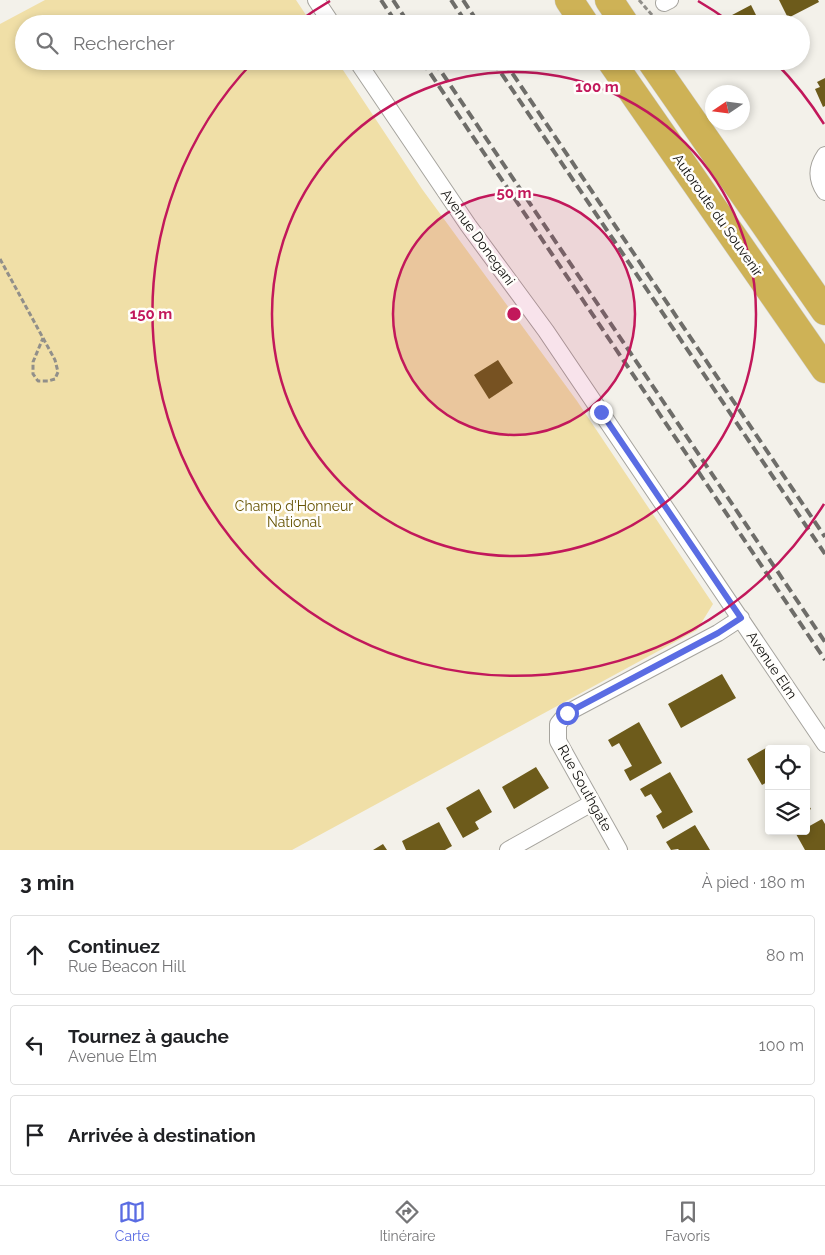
<!DOCTYPE html>
<html lang="fr">
<meta charset="utf-8">
<style>
:root{--surface:#fff;--page:#f2f2f2;--text:#202124;--muted:#757577;--line:#e0e0e0;--accent:#5a6ce3}
body{margin:0;font-family:Raleway,sans-serif;background:var(--page);color:var(--text)}
.controls{position:absolute;right:15px;bottom:15px;display:grid;overflow:hidden;border-radius:5px;box-shadow:0 2px 8px #0003}
.controls button{width:45px;height:45px;display:grid;place-items:center;padding:0;border:0;border-bottom:1px solid var(--line);background:var(--surface);color:var(--text);font:25px sans-serif}
.compass{position:absolute;left:705px;top:85px;width:45px;height:45px;border-radius:50%;background:var(--surface);box-shadow:0 2px 8px #0003;rotate:257deg}
.stop{position:absolute;width:15px;height:15px;margin:-11px;border:4px solid #5a6ce3;border-radius:50%;background:#fff}
.stop.end{background:#5a6ce3;border-color:#fff;box-shadow:0 1px 5px #0008}
.list{margin:0;padding:0;list-style:none}
h2{display:flex;justify-content:space-between;align-items:center;height:65px;margin:0;padding:0 20px;font-size:21px}
h2 small{font-size:16px;font-weight:400;color:var(--muted)}
.list li{display:grid;grid-template-columns:32px 1fr auto;gap:15px;align-items:center;box-sizing:border-box;height:80px;margin:0 10px 10px;padding:0 10px;border:1px solid var(--line);border-radius:5px}
.list b{display:block;font-size:19px;white-space:nowrap}
.list p{margin:0;font-size:16px;white-space:nowrap;color:var(--muted)}
.list em{font-size:16px;font-style:normal;color:var(--muted)}
.icon{flex:none;width:28px;height:28px;fill:none;stroke:currentColor;stroke-width:2;stroke-linecap:round;stroke-linejoin:round}
.map{position:relative;flex:none;width:825px;height:850px;overflow:hidden}
.search{position:absolute;background:var(--surface);box-shadow:0 2px 8px #0003;left:15px;right:15px;top:15px;height:55px;display:flex;align-items:center;gap:12px;box-sizing:border-box;padding:0 18px;border-radius:28px;color:var(--muted);font-size:19px}
.sheet{height:335px;background:var(--surface)}
nav{display:flex;justify-content:space-around;align-items:center;box-sizing:border-box;height:70px;border-top:1px solid var(--line);background:var(--surface);font-size:14px;color:var(--muted)}
nav a{display:grid;justify-items:center;gap:2px}
nav .on{color:var(--accent)}
.map>svg:first-child{display:block}
</style>
<div class="map">
<svg width="825" height="850" viewBox="0 0 825 850">
<rect width="100%" height="100%" fill="#f3f1ea"/>
<path fill="#f0dfa7" d="M 45,0 L 296,0 L 312,24 L 24,24 L 24,61 L 337,61 L 422,189 L 577,401 L 713,604 L 697,630 L 292,850 L 0,850 L 0,24 Z"/>
<path fill="#6d5b1b" d="M 779,0 L 818,0 L 819,2 L 788,18 Z
M 751,5 L 760,23 L 715,24 Z
M 825,78 L 825,106 L 823,107 L 815,89 L 820,87 L 817,82 Z
M 498,360 L 513,383 L 489,399 L 474,375 Z
M 722,674 L 736,698 L 681,728 L 668,704 Z
M 639,722 L 662,763 L 630,781 L 624,770 L 632,766 L 619,743 L 612,747 L 608,740 Z
M 771,745 L 773,749 L 769,749 L 769,781 L 762,785 L 747,759 Z
M 536,767 L 549,788 L 514,809 L 502,787 Z
M 670,772 L 693,812 L 663,829 L 656,816 L 662,812 L 651,794 L 645,797 L 640,789 Z
M 479,789 L 492,812 L 475,822 L 479,829 L 463,838 L 446,808 Z
M 806,801 L 811,809 L 806,812 Z
M 822,819 L 825,824 L 825,850 L 805,850 L 796,834 L 801,831 L 806,831 L 806,828 Z
M 439,822 L 452,846 L 445,850 L 406,850 L 402,841 Z
M 695,825 L 710,850 L 679,850 L 678,849 L 671,850 L 666,842 Z
M 383,844 L 387,850 L 373,850 Z"/>
<g fill="none" stroke-linecap="round" stroke-linejoin="round">
<g stroke="#a6a49e" stroke-width="18">
<path id="street" d="M 316,0 L 332,24
M 664,3 L 670,0
M 357,61 L 468,225 L 546,331 L 825,744
M 825,155 C 816,168 816,179 825,192
M 508,850 L 592,803
M 619,850 L 558,741 L 558,724 L 567,713 L 718,633 L 741,618"/>
</g>
<g stroke="#cfcfcf" stroke-width="29">
<path id="highway" d="M 569,0 L 585,24
M 609,0 L 625,24
M 611,61 L 825,369
M 651,61 L 825,311"/>
</g>
<path stroke="#918f8a" stroke-width="3" stroke-dasharray="5 2.5" stroke-linecap="butt" d="M 639,0 L 652,15
M 0,259 L 55,360 L 58,372 L 55,379 L 48,381 L 38,381 L 33,374 L 33,362 L 43,338"/>
<use href="#street" stroke="#fff" stroke-width="16"/>
<use href="#highway" stroke="#ceb256" stroke-width="28"/>
<path stroke="#6e6d69" stroke-width="4" stroke-dasharray="10 5" stroke-linecap="butt" d="M 381,0 L 397,24
M 393,0 L 409,24
M 451,0 L 467,24
M 463,0 L 479,24
M 422,61 L 825,660
M 434,61 L 825,642
M 493,61 L 825,554
M 504,61 L 825,537"/>
</g>
<g fill="none" stroke-linecap="round" stroke-linejoin="round">
<path stroke="#5a6ce3" stroke-width="6" d="M 567,713 L 718,633 L 741,618 L 601,412"/>
</g>
<circle cx="514" cy="314" r="121" fill="#c2185b" fill-opacity=".12"/>
<g fill="none" stroke="#c2185b" stroke-width="2.5">
<circle cx="514" cy="314" r="121"/>
<circle cx="514" cy="314" r="242"/>
<path d="M824 504A363 363 0 1 1 253 62M298 22A363 363 0 0 1 330 1M698 1A363 363 0 0 1 730 22M775 62A363 363 0 0 1 824 124"/>
</g>
<g text-anchor="middle" stroke-width="5" stroke-linejoin="round" paint-order="stroke">
<g font-size="14" fill="#100f0d" stroke="#fffefb">
<text transform="translate(718 215) rotate(55)" y="5">Autoroute du Souvenir</text>
<text transform="translate(478 237) rotate(54)" y="5">Avenue Donegani</text>
<text transform="translate(772 665) rotate(56)" y="5">Avenue Elm</text>
<text transform="translate(585 788) rotate(61)" y="5">Rue Southgate</text>
</g>
<g font-size="14" fill="#675403" stroke="#fffefb">
<text x="294" y="511">Champ d'Honneur<tspan x="294" dy="16">National</tspan></text>
</g>
</g>
<circle cx="514" cy="314" r="8" fill="#c2185b" stroke="#fffefb" stroke-width="2.5"/>
<g font-size="15" text-anchor="middle" font-weight="bold" fill="#c2185b" stroke="#fffefb" stroke-width="5" stroke-linejoin="round" paint-order="stroke">
<text x="597" y="92">100 m</text>
<text x="514" y="198">50 m</text>
<text x="151" y="319">150 m</text>
</g>
</svg>
<div class="controls">
<button><svg class="icon" aria-label="locate" viewBox="0 0 24 24"><circle cx="12" cy="12" r="6"/><path d="M12 2v4M12 18v4M2 12h4M18 12h4"/></svg></button>
<button><svg class="icon" aria-label="layers" viewBox="0 0 24 24"><path d="M12 4l9 5-9 5-9-5zM3 14l9 5 9-5"/></svg></button>
</div>
<svg class="compass" viewBox="-18 -18 36 36"><path d="M0-13l5 13h-10z" fill="#e53935"/><path d="M0 13l5-13h-10z" fill="#757577"/></svg>
<div class="stop" style="left:567px;top:713px"></div>
<div class="stop end" style="left:601px;top:412px"></div>
<div class="search"><svg class="icon" aria-label="search" viewBox="0 0 24 24"><circle cx="10" cy="10" r="6"/><path d="M15 15l6 6"/></svg>Rechercher</div>
</div>
<section class="sheet">
<h2>3 min<small>À pied · 180 m</small></h2>
<ul class="list">
<li><svg class="icon" aria-label="ahead" viewBox="0 0 24 24"><path d="M12 20V5M6 11l6-6 6 6"/></svg><div><b>Continuez</b><p>Rue Beacon Hill</p></div><em>80 m</em></li>
<li><svg class="icon" aria-label="left" viewBox="0 0 24 24"><path d="M17 20v-9H6M10 6l-5 5 5 5"/></svg><div><b>Tournez à gauche</b><p>Avenue Elm</p></div><em>100 m</em></li>
<li><svg class="icon" aria-label="arrive" viewBox="0 0 24 24"><path d="M6 21V4h12l-3 4 3 4H6"/></svg><div><b>Arrivée à destination</b></div></li>
</ul>
</section>
<nav>
<a class="on"><svg class="icon" aria-label="map" viewBox="0 0 24 24"><path d="M3 6l6-2 6 2 6-2v14l-6 2-6-2-6 2zM9 4v14M15 6v14"/></svg>Carte</a>
<a><svg class="icon" aria-label="directions" viewBox="0 0 24 24"><path d="M12 3l9 9-9 9-9-9zM9 14v-3h6M13 9l2 2-2 2"/></svg>Itinéraire</a>
<a><svg class="icon" aria-label="saved" viewBox="0 0 24 24"><path d="M7 4h10v16l-5-4-5 4z"/></svg>Favoris</a>
</nav>
